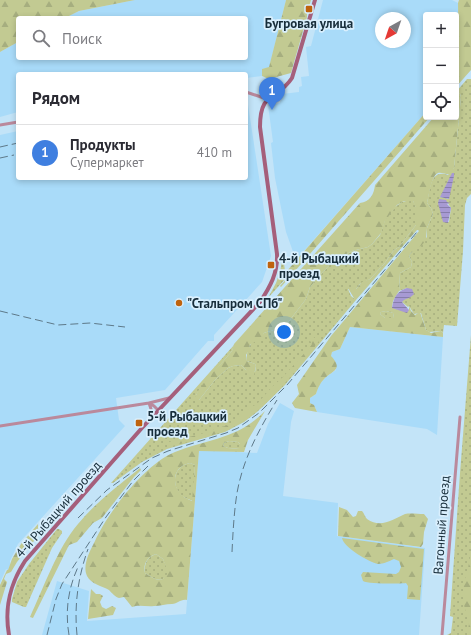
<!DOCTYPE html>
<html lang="ru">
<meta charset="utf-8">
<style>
:root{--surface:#fff;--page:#f7f7f7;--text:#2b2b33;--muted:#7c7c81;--line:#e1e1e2;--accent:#bf630e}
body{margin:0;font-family:"PT Sans",sans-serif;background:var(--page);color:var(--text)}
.controls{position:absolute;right:12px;top:12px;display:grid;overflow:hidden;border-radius:4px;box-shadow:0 2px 6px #0003}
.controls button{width:36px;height:36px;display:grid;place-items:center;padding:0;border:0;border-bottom:1px solid var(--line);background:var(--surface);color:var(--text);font:20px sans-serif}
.compass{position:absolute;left:375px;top:12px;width:36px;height:36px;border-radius:50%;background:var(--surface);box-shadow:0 2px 6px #0003;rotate:220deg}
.you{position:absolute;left:284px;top:332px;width:14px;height:14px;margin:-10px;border:3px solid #fff;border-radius:50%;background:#1a73e8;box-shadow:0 0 0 6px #1a73e833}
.badge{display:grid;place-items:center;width:26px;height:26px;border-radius:50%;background:var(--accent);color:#fff;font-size:13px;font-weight:700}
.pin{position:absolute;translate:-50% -33px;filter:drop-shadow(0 1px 2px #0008)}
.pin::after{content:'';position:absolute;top:21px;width:14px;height:12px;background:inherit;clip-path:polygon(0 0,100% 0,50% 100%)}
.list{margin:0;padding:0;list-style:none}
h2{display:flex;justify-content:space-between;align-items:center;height:52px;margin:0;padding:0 16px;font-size:17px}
h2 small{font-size:13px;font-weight:400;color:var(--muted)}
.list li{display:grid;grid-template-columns:26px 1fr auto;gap:12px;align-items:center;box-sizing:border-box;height:56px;padding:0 16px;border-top:1px solid var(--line)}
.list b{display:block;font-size:15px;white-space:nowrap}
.list p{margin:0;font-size:13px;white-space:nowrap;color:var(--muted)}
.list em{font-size:13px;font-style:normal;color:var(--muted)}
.icon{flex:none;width:22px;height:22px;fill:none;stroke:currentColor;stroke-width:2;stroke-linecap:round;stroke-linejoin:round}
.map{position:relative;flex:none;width:471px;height:635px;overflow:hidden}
.search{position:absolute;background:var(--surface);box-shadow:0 2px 6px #0003;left:16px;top:16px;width:232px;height:44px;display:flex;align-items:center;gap:10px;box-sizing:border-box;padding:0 14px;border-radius:4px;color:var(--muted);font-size:15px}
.panel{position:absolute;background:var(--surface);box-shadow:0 2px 6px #0003;left:16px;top:72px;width:232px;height:108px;border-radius:4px}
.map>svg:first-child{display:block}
</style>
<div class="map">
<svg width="471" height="635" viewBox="0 0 471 635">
<defs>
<pattern id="grass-dots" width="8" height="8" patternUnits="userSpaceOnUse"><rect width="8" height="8" fill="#c2ca92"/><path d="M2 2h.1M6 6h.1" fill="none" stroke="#a6ae7f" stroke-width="1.8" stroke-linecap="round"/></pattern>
<pattern id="forest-firs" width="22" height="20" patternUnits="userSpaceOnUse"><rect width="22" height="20" fill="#c2ca92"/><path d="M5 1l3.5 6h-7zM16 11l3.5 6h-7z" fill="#a6ae7f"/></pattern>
<pattern id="water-rules" width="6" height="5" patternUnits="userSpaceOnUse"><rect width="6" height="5" fill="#a79ad3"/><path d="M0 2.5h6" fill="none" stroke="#877eac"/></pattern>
</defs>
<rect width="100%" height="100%" fill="#c3e4f8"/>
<path fill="#a9dbf9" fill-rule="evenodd" d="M 135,0 L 286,0 L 269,68 L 262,69 L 262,76 L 246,78 L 246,74 L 18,74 L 18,112 L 0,117 L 0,52 L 18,42 L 18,58 L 246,58 L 246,18 L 65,18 L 79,11 Z
M 323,0 L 452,0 L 458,3 L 459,75 L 456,78 L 456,15 L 426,15 L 426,112 L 296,260 L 286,232 L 275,178 L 271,143 L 273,142 L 268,105 L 280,103 L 282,94 L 299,92 L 299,87 L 302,86 L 301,77 L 309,76 L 306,47 L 311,46 ZM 381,18 L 405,18 L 405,42 L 381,42 Z
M 246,98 L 247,98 L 271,256 L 262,282 L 214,335 L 214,341 L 208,341 L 165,390 L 116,398 L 119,420 L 125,426 L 18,544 L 10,561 L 10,565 L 8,570 L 6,569 L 0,583 L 0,135 L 18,131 L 18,178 L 246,178 Z
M 350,327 L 443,337 L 437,435 L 427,429 L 317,412 L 314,405 L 310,403 L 310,398 L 316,394 L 319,385 L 326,377 L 336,370 L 331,356 L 332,352 L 340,349 Z
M 280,403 L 294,411 L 291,422 L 283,496 L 338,503 L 337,536 L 425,548 L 419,635 L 42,635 L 57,581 L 89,591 L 87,621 L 186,614 L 199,450 L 257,453 L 268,424 Z"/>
<path fill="url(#grass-dots)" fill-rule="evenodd" d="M 467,79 L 471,79 L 471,194 L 467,198 L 465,205 L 463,251 L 457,326 L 444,325 L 443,333 L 441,331 L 429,332 L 426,330 L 421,313 L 414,314 L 409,306 L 408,307 L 402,302 L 407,288 L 399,291 L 400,273 L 411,267 L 412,262 L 409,256 L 411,253 L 427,237 L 427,228 L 433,214 L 431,208 L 427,203 C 430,190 430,168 448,175 L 454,168 L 461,97 L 460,94 L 456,92 ZM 450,178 L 449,199 L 440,197 L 441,196 ZM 447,202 L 451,208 L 449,222 L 444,222 Z
M 410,200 L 413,201 C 418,208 417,216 416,225 L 399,247 L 394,250 L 384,264 L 370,279 L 360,284 L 356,289 L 348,289 L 351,296 L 356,300 L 285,385 L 257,412 L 244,422 L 225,432 L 167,449 L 142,462 L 113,483 L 111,483 L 234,345 L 232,351 L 203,385 L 196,395 L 199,400 L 215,380 L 228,368 L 233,366 L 241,365 L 246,370 L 255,372 L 256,366 L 255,364 L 247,361 C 246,356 248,347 252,343 C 256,338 259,340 264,333 C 271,330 281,330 286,325 L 306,299 L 310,287 L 332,262 L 352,251 L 368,247 L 372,244 L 380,235 L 385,220 L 395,207 L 402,202 Z
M 283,256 L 286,278 L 268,298 L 276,283 L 280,272 Z
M 386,311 L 393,313 L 394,318 L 385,318 L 380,314 L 381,312 Z
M 471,335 L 471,635 L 447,635 L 451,633 L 453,617 L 450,616 L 460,473 Z
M 229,441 L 238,442 L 240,444 L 240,449 L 228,448 L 223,446 L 224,443 Z
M 190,463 L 195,465 L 193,501 C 188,499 182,497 179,493 C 171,480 175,466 190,463 Z
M 57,529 L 59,529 L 62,531 L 62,533 L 52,548 L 26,607 L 24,607 L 12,602 L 12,599 L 17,582 L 29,564 Z
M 156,554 L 163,559 L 169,572 C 163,585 154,579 145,573 C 144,564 147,557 156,554 Z"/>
<path fill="url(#forest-firs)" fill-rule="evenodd" d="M 0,0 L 135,0 L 79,11 L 65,18 L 18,18 L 18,42 L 0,52 Z
M 286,0 L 311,0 L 307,13 L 307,17 L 291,73 L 269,79 L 262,76 L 262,69 L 269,67 Z
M 459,0 L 471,0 L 471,70 L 456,87 L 456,78 L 459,74 L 458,3 Z
M 458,92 L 460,94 L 461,97 L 454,168 L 451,174 C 446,175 442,172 438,173 C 431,176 429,196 427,203 L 431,208 L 433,214 L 427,228 L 426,240 L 422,245 L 411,253 L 409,256 L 412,262 L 411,267 L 400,273 L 399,291 L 393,301 L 392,307 L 399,310 L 409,310 L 409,306 L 411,311 L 415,315 L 420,312 L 426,330 L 431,333 L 441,331 L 443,333 L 443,337 L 350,327 L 340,349 L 332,352 L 331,356 C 343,369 334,370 325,378 C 320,383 318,388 316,394 L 310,398 L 310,403 L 314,405 L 317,412 L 295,408 L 292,403 L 299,394 L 297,385 L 331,336 L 419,231 L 418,230 L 417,230 L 356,300 L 355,300 L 348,288 L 356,289 L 362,282 L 370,279 L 384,264 L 394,250 L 399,247 L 416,225 L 416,208 L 413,201 L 404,201 L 397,205 L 385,221 L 381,233 L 372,244 L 368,247 L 352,251 L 332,262 L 310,287 L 306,299 L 286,325 C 281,330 271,330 264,333 L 262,337 L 250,345 L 249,350 L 246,355 L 247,361 L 255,364 L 256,366 L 254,375 L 252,376 L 241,365 L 233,366 L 228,368 L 215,380 L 199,400 L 196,400 L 195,397 C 203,380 220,366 232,351 L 234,344 L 360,203 C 370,202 374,194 375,185 L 434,117 L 456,117 L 456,93 ZM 386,311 L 393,313 L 394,318 L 385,318 L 380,314 L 381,312 Z
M 426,112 L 426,117 L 430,117 L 281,287 L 280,286 L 287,278 L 286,272 Z
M 312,336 L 319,341 C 293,373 264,416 224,431 C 206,438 187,442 168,447 L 167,443 L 179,438 L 189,437 L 208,432 L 216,428 L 230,425 L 237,420 L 244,411 L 257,404 L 272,387 L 283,377 L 310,347 L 312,344 L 309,339 Z
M 265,411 L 248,440 L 244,452 L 199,451 L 187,600 C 180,599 178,604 172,604 C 166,604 160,606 154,606 C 146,607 139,604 132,607 L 124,597 C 122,597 121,598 119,598 C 115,597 112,593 109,590 C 102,586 91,584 87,576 C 82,565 90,551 95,541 C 108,512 145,464 175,452 C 208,439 238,439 265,411 ZM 229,441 L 238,442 L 240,444 L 240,449 L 228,448 L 223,446 L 224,443 ZM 190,463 L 195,465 L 192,501 C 188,499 182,497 179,492 C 171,480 175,466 190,463 ZM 156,554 L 163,559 L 168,572 C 163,585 154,579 145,573 C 143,564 147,557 156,554 Z
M 140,468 L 141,470 L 134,477 L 102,518 L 93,523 L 77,542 L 69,545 L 33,618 L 30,617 C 43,589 58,547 78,524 C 96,502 118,486 140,468 Z
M 339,507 L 347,510 L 353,517 L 356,516 L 358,511 L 362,511 C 364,513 365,517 367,519 C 381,529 393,519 405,514 C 410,513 418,514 424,514 L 428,519 L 424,532 L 423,544 L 421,547 L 338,536 Z
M 38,524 L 38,536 L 17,562 L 11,572 L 6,574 L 4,579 L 7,582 L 0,605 L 0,585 L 7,570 L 8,570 L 12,559 L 21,544 Z
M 342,538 L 424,549 L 420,600 L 407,599 L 408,586 L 406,583 C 399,584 368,584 363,581 L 361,575 L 363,572 L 396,574 L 399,572 L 401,567 L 399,561 L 394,559 C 389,561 384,564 378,564 C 369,562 344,548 342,538 Z
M 471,552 L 471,635 L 467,635 L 469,624 L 464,605 L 463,591 L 464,581 L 467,574 Z
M 91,589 L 96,594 L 100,594 L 103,596 L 100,602 L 102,607 L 106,609 L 112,606 L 116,608 L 113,615 L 88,619 Z"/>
<path fill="url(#water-rules)" d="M 452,173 L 454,173 L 454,176 L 449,199 L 440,197 Z
M 439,199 L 446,200 L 447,202 L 450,203 L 447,204 L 451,208 L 448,223 L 443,222 L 438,203 Z
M 407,288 L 412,289 L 414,294 C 410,299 405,298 402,302 L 409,310 L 407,313 L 392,308 C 394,297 396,292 407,288 Z"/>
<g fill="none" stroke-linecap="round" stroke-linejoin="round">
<path stroke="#ba899c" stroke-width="3" d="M 246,92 L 267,99
M 0,125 L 18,122
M 151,418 L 151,409 L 149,403 L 169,398
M 0,426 L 149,403 L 154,406 L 158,410
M 442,635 L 460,417"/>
<path stroke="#a55f7b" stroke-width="4" d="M 9,635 C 4,607 10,584 25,561 L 141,429 L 260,302 C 270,287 278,273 277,254 L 260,127 C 260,90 277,101 292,78 L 315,0"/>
<path stroke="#5e7989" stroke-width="1" stroke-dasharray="8 4" stroke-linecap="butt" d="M 0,147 L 18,143
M 0,158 L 14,155
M 0,311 L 58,325 L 90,323 L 125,327
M 78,518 L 107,490 L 152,458 L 168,451 L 226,433 L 238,428 L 259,413 L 287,385 L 417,232
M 232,552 C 233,532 234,512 237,493 C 243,459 259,429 277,400
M 47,635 L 56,599 L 62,584 L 106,517 L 133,481 L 148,466
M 69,635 C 65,611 68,589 78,567
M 77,635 C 74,605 78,577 88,549"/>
</g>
<g fill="#bf630e" stroke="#d9effd" stroke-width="1.5">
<rect x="305" y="5" width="8" height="8" rx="2"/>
<rect x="267" y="261" width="8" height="8" rx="2"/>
<circle cx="179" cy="303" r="4"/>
<rect x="135" y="419" width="8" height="8" rx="2"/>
</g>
<g text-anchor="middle" stroke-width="3.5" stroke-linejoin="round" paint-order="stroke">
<g font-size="13" font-weight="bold" fill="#172d3a" stroke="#d9effd" text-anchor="start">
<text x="309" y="28" text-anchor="middle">Бугровая улица</text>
<text x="279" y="263">4-й Рыбацкий<tspan x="279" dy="15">проезд</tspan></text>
<text x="187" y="308">"Стальпром СПб"</text>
<text x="147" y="421">5-й Рыбацкий<tspan x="147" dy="15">проезд</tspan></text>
</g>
<g font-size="13" fill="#172d3a" stroke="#d9effd">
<text transform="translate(58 509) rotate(-49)" y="5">4-й Рыбацкий проезд</text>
<text transform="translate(441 525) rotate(-86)" y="5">Вагонный проезд</text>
</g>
</g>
</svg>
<div class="controls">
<button>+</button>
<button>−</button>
<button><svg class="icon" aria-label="locate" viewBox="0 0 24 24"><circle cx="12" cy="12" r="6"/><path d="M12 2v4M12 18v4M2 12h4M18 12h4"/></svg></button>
</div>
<svg class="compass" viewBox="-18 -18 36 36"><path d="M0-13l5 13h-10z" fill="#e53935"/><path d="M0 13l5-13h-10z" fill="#7c7c81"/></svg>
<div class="you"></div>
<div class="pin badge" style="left:272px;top:110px;background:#3f7fe0">1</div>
<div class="search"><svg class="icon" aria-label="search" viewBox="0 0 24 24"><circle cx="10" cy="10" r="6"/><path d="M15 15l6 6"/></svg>Поиск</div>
<section class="panel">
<h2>Рядом<small></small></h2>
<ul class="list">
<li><span class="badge" style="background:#3f7fe0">1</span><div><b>Продукты</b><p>Супермаркет</p></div><em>410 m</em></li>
</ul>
</section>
</div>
